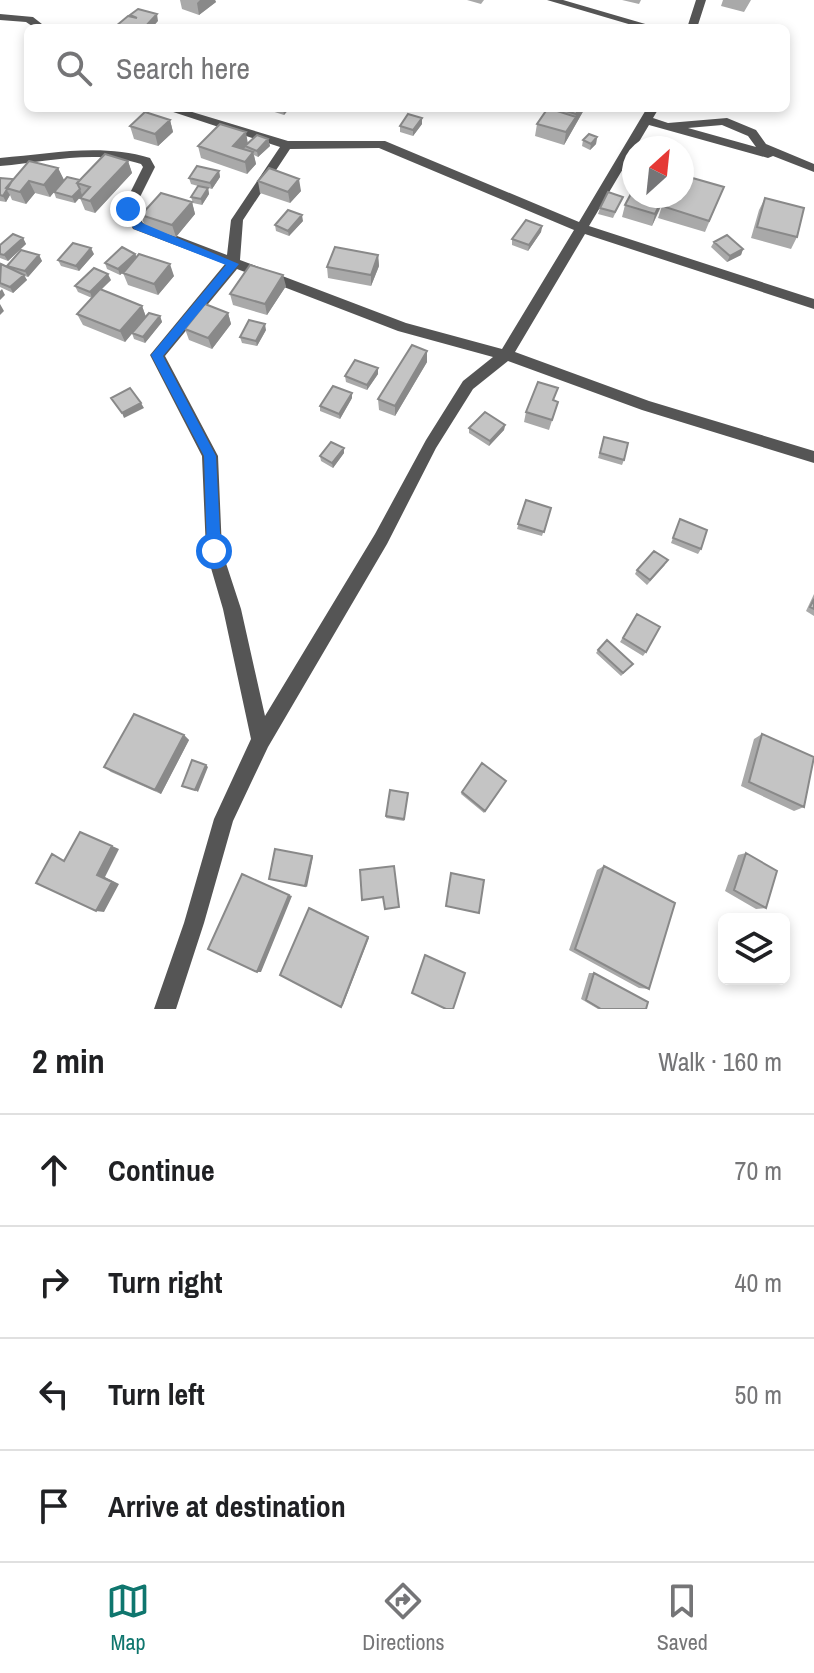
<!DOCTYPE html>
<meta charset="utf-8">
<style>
:root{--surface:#fff;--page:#f2f2f2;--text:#202124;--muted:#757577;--line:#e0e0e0;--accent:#0f766e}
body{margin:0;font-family:"Archivo Narrow",sans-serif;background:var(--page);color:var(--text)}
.controls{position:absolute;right:24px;bottom:24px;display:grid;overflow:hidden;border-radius:12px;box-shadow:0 4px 12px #0003}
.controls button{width:72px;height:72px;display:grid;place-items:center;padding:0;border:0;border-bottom:2px solid var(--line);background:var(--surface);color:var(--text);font:40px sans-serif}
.compass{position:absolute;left:622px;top:136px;width:72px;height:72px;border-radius:50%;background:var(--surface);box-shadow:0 4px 12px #0003;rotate:27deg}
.stop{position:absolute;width:24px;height:24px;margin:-18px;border:6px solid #1a73e8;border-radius:50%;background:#fff}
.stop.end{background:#1a73e8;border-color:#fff;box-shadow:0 2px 8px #0008}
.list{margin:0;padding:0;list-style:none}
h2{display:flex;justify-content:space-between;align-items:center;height:104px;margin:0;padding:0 32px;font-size:34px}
h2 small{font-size:26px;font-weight:400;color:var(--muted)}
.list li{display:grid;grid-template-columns:52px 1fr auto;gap:24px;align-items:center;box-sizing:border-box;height:112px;padding:0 32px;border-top:2px solid var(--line)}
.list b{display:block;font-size:30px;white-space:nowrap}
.list em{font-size:26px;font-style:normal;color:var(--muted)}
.icon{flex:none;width:44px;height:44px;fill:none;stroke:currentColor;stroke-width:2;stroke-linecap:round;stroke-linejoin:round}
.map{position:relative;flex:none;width:814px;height:1009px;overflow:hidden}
.search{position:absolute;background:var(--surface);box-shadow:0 4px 12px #0003;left:24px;right:24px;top:24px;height:88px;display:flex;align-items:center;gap:20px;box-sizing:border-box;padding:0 28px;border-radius:12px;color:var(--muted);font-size:30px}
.sheet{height:552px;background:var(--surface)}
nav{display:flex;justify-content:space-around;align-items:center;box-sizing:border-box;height:112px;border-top:2px solid var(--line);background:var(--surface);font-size:22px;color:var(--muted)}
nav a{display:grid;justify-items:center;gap:4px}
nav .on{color:var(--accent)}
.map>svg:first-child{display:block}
</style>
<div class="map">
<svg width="814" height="1009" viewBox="0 0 814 1009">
<rect width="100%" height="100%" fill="#fff"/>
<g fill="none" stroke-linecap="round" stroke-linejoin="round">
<path fill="#555" fill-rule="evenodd" d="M 547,0 L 563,0 L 659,28 L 642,28 Z
M 696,0 L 706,0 L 697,28 L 687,28 Z
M 0,14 L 33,17 L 47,28 L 35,28 L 26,22 L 0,20 Z
M 161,108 L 179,108 L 288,141 L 385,141 L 579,222 L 647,108 L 659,108 L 653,118 L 668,123 L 727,118 L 756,130 L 766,144 L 814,164 L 814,172 L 773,156 L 768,158 L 649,125 L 589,226 L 814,299 L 814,309 L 585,234 L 515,352 L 649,401 L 814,451 L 814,463 L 642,410 L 508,361 L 473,389 L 436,448 L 387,544 L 268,747 L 233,821 L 204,923 L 176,1009 L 154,1009 L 184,923 L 214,819 L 251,739 L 223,609 L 206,551 L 202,456 L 150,355 L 225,264 L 133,229 L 122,209 L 143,167 L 141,164 C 95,149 47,162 0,166 L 0,158 C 51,154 100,143 150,158 L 155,167 L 134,209 L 143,223 L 227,255 L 231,220 L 280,147 ZM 722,125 L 748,136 L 756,147 L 688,128 ZM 379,148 L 574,230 L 502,349 L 406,323 L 240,260 L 243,220 L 290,149 ZM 237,269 L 398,331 L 493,357 L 463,381 L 426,440 L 375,534 L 265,716 L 241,609 L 222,551 L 218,456 L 165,356 Z"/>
</g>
<path fill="#a9a9a9" d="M 180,0 L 215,0 L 216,2 L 199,15 L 182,9 Z
M 467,0 L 484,0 L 481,4 Z
M 622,0 L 641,0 L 639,4 Z
M 723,0 L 751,0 L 744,12 L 721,6 Z
M 262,108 L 290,108 L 284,115 Z
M 552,108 L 585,108 L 564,145 L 535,136 L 537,124 Z
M 170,120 L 173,132 L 158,146 L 134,139 L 130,126 Z
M 422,124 L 413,136 L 400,132 L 400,126 Z
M 597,137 L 596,144 L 590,150 L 582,146 L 583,140 Z
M 268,139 L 270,146 L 258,157 L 254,155 L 256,164 L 247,174 L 201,158 L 198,146 L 248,144 Z
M 128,161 L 132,173 L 95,213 L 85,210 L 80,198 L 82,195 L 75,203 L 56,198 L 54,192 L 50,197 L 35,193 L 26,204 L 12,200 L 10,195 L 6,202 L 0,201 L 0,178 L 13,179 L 58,168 L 64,180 L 80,180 Z
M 219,171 L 220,177 L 212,189 L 208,188 L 209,194 L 202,205 L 193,203 L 191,197 L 198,186 L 191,184 L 189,178 Z
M 258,181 L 301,191 L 290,203 L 260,193 Z
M 724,187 L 705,232 L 658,218 L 662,206 Z
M 634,196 L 666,196 L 652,226 L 622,217 L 625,205 Z
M 623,197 L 613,218 L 598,214 L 600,208 Z
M 765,198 L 797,237 L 791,249 L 751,238 L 759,210 Z
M 192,202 L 195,214 L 176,237 L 145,227 L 141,215 Z
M 303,221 L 289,236 L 276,231 L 275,225 Z
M 542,226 L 541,232 L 528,251 L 512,245 L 512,239 Z
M 23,238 L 26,244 L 8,261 L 0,258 L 0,245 Z
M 714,242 L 743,249 L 741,255 L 727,262 L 711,247 Z
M 94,254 L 79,271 L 61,266 L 58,260 Z
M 135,254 L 137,257 L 174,276 L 158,295 L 128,285 L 123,273 L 125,270 L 120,275 L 107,269 L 105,263 Z
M 39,255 L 42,261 L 28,277 L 24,276 L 27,280 L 13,293 L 0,287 L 0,265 L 8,268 L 7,266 Z
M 378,255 L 379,266 L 371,286 L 328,278 L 327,267 Z
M 111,280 L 101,290 L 142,306 L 146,317 L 160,316 L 162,322 L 145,343 L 134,339 L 132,333 L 134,331 L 125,342 L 83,325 L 77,314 L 92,298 L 78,292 L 75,286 Z
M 286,286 L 267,315 L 233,305 L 230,294 Z
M 228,313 L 231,324 L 212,349 L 189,340 L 185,329 Z
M 266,330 L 257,346 L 242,343 L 240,337 Z
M 427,351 L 427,362 L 395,416 L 379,410 L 378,399 Z
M 378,368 L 378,374 L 367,390 L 346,382 L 345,376 Z
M 352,398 L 340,419 L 320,411 L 320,406 Z
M 554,400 L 558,402 L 549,430 L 524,422 L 526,412 Z
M 505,425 L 504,430 L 489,446 L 469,433 L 469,428 Z
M 604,437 L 624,460 L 622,465 L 598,458 Z
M 344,453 L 333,468 L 321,461 L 320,456 Z
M 526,500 L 551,508 L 542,536 L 517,529 Z
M 680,519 L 701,549 L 698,554 L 671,543 Z
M 665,565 L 647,585 L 635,574 L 637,570 Z
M 814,594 L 814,616 L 806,611 Z
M 637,614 L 646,652 L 643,656 L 620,642 Z
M 598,650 L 630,667 L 621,676 L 596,653 Z
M 762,734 L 804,807 L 794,811 L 741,786 L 754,739 Z
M 184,735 L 189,740 L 161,794 L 111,772 L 104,767 Z
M 506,781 L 484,813 L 461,794 L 462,792 Z
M 408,793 L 404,821 L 386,818 L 386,816 Z
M 746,853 L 766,908 L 756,909 L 725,891 L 738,855 Z
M 604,866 L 649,989 L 639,988 L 569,950 L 597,870 Z
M 589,973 L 594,973 L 646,1009 L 598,1009 L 581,999 Z"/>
<path fill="#898989" d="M 200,0 L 215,0 L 216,2 L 199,15 L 197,3 Z
M 157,14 L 158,21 L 152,28 L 144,28 Z
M 283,108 L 290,108 L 284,115 Z
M 580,108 L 585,108 L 564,145 L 566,132 L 575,118 L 576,114 Z
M 422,118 L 422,124 L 413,136 L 413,130 Z
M 170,120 L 173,132 L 158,146 L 155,134 Z
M 246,132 L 248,144 L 236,158 L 233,146 Z
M 597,137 L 596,144 L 590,150 L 591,144 Z
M 268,139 L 270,146 L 258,157 L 257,151 Z
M 253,152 L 256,164 L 247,174 L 245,162 Z
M 128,161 L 132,173 L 95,213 L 90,201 Z
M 58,168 L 64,180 L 50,197 L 44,185 Z
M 219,171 L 220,177 L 212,189 L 210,183 Z
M 299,179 L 301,191 L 290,203 L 288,192 Z
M 29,181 L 35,193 L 26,204 L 20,192 Z
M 208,188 L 209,194 L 202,205 L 201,199 Z
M 6,189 L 10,195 L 6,202 L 3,196 Z
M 80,189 L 82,195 L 75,203 L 72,197 Z
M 665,196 L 662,203 L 652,226 L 655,214 Z
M 192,202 L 195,214 L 176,237 L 172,225 Z
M 302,215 L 303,221 L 289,236 L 288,231 Z
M 542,226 L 541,232 L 528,251 L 529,245 Z
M 23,238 L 26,244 L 8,261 L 4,255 Z
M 91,248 L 94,254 L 79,271 L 76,266 Z
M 743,249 L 741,255 L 727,262 L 730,256 Z
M 135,254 L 138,260 L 120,275 L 118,269 Z
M 39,255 L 42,261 L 28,277 L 25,271 Z
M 378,255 L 379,266 L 371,286 L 371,275 Z
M 170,264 L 174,276 L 158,295 L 154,284 Z
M 108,274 L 111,280 L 92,298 L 90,292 Z
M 24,275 L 27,280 L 13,293 L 10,287 Z
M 283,275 L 286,286 L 267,315 L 265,304 Z
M 2,289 L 5,295 L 0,300 L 0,291 Z
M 0,304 L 4,311 L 0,315 Z
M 142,306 L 146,317 L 125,342 L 120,331 Z
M 228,313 L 231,324 L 212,349 L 208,338 Z
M 160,316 L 162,322 L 145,343 L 143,337 Z
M 265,324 L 266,330 L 257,346 L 256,341 Z
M 427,351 L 427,362 L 395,416 L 395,406 Z
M 378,368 L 378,374 L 367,390 L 367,385 Z
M 352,393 L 352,398 L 340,419 L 339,414 Z
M 141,403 L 144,408 L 124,418 L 122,413 Z
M 505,425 L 504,430 L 489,446 L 490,441 Z
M 344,448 L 344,453 L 333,468 L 332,463 Z
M 184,735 L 189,740 L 161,794 L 155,790 Z
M 206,765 L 208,767 L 198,792 L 195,790 Z
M 80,832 L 119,849 L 105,877 L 119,884 L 104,912 L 96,911 L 97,875 Z
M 312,856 L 313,857 L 307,887 L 305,886 Z
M 289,895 L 292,896 L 261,972 L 257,972 Z
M 368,937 L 369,938 L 343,1005 L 341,1007 Z"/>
<path fill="#c4c4c4" stroke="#898989" stroke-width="2" d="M 138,9 L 157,14 L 144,28 L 123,28 L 116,26 L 128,16 L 137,18 L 130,15 Z
M 548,108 L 576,117 L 566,132 L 537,124 Z
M 557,108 L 580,108 L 576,114 Z
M 145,112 L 170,120 L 155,134 L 130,126 Z
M 408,114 L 422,118 L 413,130 L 400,126 Z
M 220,124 L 246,132 L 233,146 L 253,152 L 245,162 L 198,146 Z
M 589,134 L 597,137 L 591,144 L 583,140 Z
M 257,135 L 268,139 L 257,151 L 245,146 Z
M 105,154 L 128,161 L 90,201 L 80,198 L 90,187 L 77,183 Z
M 29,161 L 58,168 L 44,185 L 29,181 L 20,192 L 6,188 Z
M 197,166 L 219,171 L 210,183 L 189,178 Z
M 269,168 L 299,179 L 288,192 L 258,181 Z
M 682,175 L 724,187 L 709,221 L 662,206 L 667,196 L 682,196 Z
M 67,177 L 80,180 L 77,183 L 80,189 L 72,197 L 54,192 Z
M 0,178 L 13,179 L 3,196 L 0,195 Z
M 198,186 L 208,188 L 201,199 L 191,197 Z
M 634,188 L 634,196 L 664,196 L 655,214 L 625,205 Z
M 608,192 L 623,197 L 615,212 L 600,208 Z
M 161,193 L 192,202 L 172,225 L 141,215 Z
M 765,198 L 804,208 L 797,237 L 757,227 Z
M 288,210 L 302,215 L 288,231 L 275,225 Z
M 526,220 L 542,226 L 529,245 L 512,239 Z
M 13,234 L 23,238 L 4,255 L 0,254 L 0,245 Z
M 727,235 L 743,249 L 730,256 L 714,242 Z
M 73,243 L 91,248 L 76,266 L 58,260 Z
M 122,247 L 135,254 L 118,269 L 105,263 Z
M 335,247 L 378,255 L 371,275 L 327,267 Z
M 21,250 L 39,255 L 25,271 L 7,266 Z
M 139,254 L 170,264 L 154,284 L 123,273 Z
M 1,264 L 24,275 L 10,287 L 0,283 Z
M 250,265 L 283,275 L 265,304 L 230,294 Z
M 94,268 L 108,274 L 90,292 L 75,286 Z
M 100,289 L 142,306 L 120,331 L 77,314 Z
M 205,304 L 228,313 L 208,338 L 185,329 Z
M 149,313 L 160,316 L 143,337 L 132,333 Z
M 249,320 L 265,324 L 256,341 L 240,337 Z
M 412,345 L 427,351 L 395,406 L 378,399 Z
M 355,360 L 378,368 L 367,385 L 345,376 Z
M 538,382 L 558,388 L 553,400 L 558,402 L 552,420 L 526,412 Z
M 333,386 L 352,393 L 339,414 L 320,406 Z
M 130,388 L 141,403 L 122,413 L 111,398 Z
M 485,412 L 505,425 L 490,441 L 469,428 Z
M 604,437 L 628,443 L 624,460 L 600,453 Z
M 331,442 L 344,448 L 332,463 L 320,456 Z
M 526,500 L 551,508 L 544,532 L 518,524 Z
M 680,519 L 707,530 L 701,549 L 673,538 Z
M 654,551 L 668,560 L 650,580 L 637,570 Z
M 814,599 L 814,609 L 810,607 Z
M 637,614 L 660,627 L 646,652 L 623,638 Z
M 607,640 L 633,664 L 623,673 L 598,650 Z
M 134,714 L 184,735 L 155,790 L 104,767 Z
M 762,734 L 814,757 L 804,807 L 749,782 Z
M 192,760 L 206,765 L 195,790 L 182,786 Z
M 482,763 L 506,781 L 485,811 L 462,792 Z
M 390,790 L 408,793 L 404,819 L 386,816 Z
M 80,832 L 112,846 L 97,875 L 112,882 L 96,911 L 36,883 L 52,854 L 64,861 Z
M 275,849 L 312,856 L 305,886 L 269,879 Z
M 746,853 L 777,871 L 766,908 L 734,890 Z
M 394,866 L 399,907 L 385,909 L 383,897 L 362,900 L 360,870 Z
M 604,866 L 675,903 L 649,989 L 575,949 Z
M 451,873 L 484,880 L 479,913 L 446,906 Z
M 242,874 L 289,895 L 257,972 L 208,949 Z
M 309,908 L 368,937 L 341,1007 L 280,975 Z
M 425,955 L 465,973 L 453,1009 L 446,1009 L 412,993 Z
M 594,973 L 648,1002 L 646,1009 L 601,1009 L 586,1000 Z"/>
<path fill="#1a73e8" d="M 128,205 L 142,223 L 239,264 L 163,356 L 216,456 L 221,551 L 214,557 L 207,551 L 204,456 L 151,355 L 226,265 L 134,229 L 123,209 Z"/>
</svg>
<div class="controls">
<button><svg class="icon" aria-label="layers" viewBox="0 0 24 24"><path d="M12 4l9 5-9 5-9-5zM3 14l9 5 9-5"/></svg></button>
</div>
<svg class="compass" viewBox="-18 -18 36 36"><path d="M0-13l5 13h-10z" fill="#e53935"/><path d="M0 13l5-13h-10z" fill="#757577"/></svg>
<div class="stop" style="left:214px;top:551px"></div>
<div class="stop end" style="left:128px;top:209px"></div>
<div class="search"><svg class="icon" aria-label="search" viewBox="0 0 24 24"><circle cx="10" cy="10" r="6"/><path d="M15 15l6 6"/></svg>Search here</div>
</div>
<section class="sheet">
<h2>2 min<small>Walk · 160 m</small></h2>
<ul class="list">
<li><svg class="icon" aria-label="ahead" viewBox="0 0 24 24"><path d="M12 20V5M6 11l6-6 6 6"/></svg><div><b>Continue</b></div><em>70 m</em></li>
<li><svg class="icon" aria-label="right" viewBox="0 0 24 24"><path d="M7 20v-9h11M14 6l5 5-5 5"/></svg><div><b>Turn right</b></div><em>40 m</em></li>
<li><svg class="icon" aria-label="left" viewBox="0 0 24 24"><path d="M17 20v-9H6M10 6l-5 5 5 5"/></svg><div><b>Turn left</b></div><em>50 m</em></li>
<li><svg class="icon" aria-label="arrive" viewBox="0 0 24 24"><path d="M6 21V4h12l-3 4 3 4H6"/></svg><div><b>Arrive at destination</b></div></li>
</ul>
</section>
<nav>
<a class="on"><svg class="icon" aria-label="map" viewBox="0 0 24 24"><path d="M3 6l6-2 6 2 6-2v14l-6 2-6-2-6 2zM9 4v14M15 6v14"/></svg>Map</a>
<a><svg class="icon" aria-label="directions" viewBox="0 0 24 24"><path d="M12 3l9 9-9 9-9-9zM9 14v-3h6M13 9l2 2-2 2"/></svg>Directions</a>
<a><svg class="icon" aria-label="saved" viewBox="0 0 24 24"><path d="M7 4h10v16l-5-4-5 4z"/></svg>Saved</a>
</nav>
